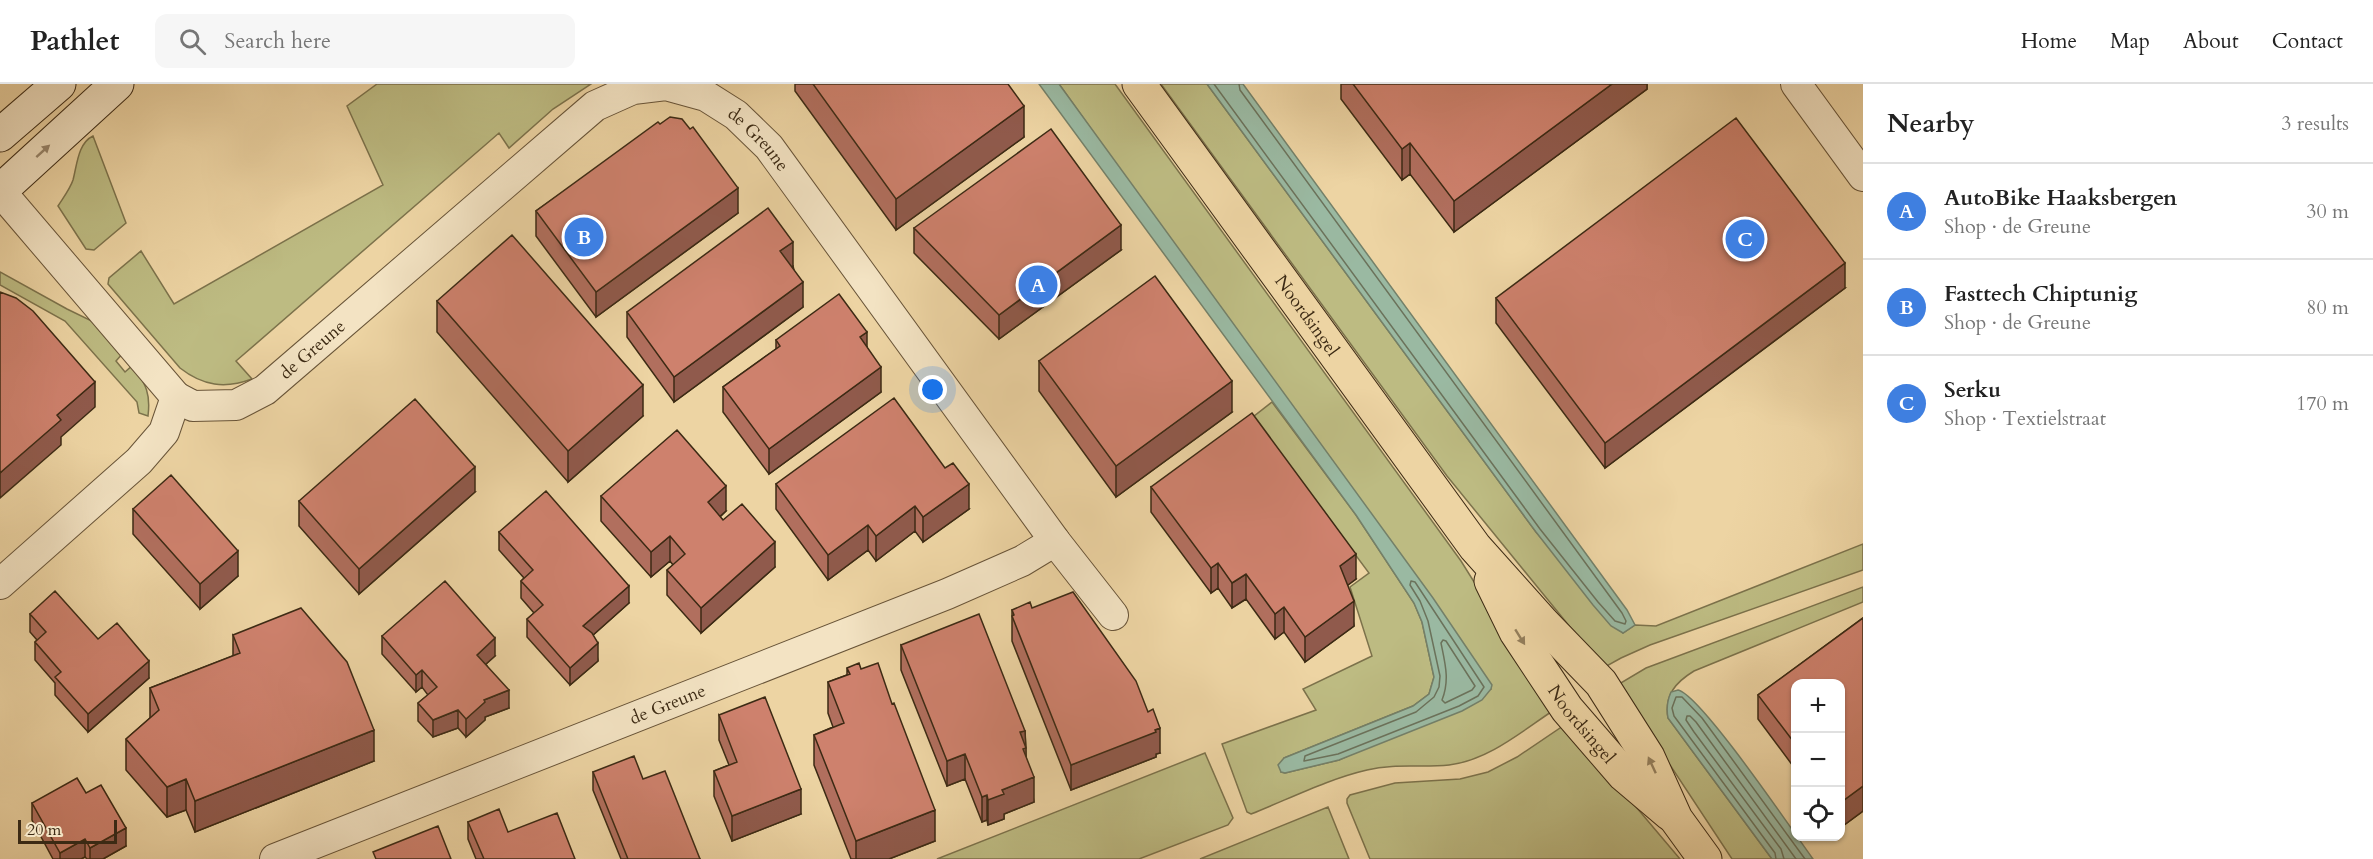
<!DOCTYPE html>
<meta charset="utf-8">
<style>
:root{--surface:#fff;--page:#f6f6f6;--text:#222;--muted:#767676;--line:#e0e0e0;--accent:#ea580c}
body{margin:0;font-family:Cardo,serif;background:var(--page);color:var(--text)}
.controls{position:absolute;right:18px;bottom:18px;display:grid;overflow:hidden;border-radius:12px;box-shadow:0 2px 4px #0004}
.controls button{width:54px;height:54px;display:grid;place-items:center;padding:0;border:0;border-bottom:2px solid var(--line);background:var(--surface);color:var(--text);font:30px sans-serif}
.scale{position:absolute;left:18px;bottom:15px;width:99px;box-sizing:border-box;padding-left:6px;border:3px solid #3c2a14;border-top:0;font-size:16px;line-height:21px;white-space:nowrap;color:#3c2a14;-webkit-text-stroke:4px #f3e3c3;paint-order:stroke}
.you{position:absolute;left:933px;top:306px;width:21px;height:21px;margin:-15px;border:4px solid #fff;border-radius:50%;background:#1a73e8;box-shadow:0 0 0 9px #1a73e833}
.badge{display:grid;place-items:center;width:39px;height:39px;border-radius:50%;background:var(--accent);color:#fff;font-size:20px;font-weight:700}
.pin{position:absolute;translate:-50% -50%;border:3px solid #fff;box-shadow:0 2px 6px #0006}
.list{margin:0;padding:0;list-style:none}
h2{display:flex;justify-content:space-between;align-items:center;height:78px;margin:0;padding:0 24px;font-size:26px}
h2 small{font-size:20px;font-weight:400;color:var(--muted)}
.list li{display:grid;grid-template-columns:39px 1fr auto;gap:18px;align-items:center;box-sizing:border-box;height:96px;padding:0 24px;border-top:2px solid var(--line)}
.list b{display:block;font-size:22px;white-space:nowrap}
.list p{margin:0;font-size:20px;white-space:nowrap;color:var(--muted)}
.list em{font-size:20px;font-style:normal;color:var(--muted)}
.icon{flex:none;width:33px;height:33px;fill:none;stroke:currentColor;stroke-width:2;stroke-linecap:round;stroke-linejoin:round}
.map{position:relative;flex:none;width:1863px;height:775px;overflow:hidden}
header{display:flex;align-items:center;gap:36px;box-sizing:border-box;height:84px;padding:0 30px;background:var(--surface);border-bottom:2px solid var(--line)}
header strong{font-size:28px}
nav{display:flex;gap:33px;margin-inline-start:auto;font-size:21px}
.search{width:420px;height:54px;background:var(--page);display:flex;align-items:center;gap:15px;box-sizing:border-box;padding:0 21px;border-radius:12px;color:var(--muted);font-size:22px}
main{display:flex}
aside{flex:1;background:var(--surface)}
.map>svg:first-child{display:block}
</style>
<header>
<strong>Pathlet</strong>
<div class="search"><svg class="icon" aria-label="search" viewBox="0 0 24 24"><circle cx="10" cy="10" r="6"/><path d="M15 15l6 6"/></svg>Search here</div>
<nav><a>Home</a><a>Map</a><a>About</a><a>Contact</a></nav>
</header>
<main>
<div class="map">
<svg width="1863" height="775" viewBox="0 0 1863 775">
<rect width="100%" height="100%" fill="#edd4a3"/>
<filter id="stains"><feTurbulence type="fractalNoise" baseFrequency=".00333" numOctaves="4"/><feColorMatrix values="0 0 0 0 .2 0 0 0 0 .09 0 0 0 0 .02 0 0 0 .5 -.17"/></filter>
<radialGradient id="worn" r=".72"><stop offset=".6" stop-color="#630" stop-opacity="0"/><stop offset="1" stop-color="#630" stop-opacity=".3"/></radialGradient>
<path fill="#bdbb82" stroke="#7c724b" stroke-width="1.5" d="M 377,0 L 591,0 L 553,25 L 509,64 L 499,49 L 236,277 L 252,295 C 225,305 203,302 180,284 L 108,200 L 109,194 L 141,167 L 174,220 L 383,101 L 347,22 Z
M 1059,0 L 1115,0 L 1461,477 L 1554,626 C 1522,647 1489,676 1449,681 C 1422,684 1395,679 1367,686 C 1328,695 1289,715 1251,730 L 1247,728 L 1222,660 L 1316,626 L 1303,605 L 1372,572 L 1350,503 L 1369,489 L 1253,333 L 1272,318 L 1356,431 L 1414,519 L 1422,538 L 1434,593 L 1429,610 L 1413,622 L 1284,674 L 1281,688 L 1285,689 L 1339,676 L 1491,605 Z
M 1161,0 L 1207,0 L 1536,448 L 1623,549 L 1635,541 L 1656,542 L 1863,460 L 1863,486 L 1650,561 L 1621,574 L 1605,583 L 1601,581 L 1447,392 Z
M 93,52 L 126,139 L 94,166 L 86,165 L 58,122 C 63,114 70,105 73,96 C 77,81 78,59 93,52 Z
M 0,188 L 67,225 L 96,239 L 124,268 L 116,277 L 125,288 L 133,281 C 145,300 151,308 148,332 L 139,329 L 137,318 L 65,237 L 0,201 Z
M 1863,503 L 1863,518 L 1694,587 C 1676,598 1664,611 1668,634 L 1772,775 L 1732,775 L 1618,602 L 1619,600 L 1646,584 Z
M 1566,640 L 1680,775 L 1370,775 L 1347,719 L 1347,715 L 1350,711 L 1395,699 L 1460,695 L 1488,688 L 1517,673 Z
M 1205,669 L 1233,734 L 1228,741 L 1139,775 L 937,775 Z
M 1328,723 L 1349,775 L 1200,775 Z"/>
<path fill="#9ab9a2" stroke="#748069" stroke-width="1.5" d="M 1039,0 L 1059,0 L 1433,514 L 1492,601 L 1491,605 L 1482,616 L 1462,627 L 1339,676 L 1285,689 L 1281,688 L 1278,681 L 1284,674 L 1413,622 L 1429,610 L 1434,593 L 1422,538 L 1414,519 L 1356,431 Z
M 1207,0 L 1243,0 L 1627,526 L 1635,541 L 1623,549 L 1611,542 L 1593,521 L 1536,448 Z
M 1678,606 C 1701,611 1794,749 1813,775 L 1772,775 L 1668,634 C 1666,624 1667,617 1671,608 Z"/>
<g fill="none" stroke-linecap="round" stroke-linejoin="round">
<path stroke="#6b725b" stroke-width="1.5" d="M 1214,0 L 1540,445 L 1598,518 L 1615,537 L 1625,540 L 1626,537 L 1622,529 L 1240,6 L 1239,0
M 1411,497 L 1415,498 L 1484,603 L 1478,612 L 1459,622 L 1338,670 L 1304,677 L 1305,672 L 1416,628 L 1434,613 L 1439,603 L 1440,592 L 1428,537 L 1420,517 L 1410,501 Z
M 1443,556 L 1446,557 L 1475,602 L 1472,606 L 1445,619 L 1442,616 C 1450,596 1445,579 1441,559 Z
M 1776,775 L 1775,769 L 1674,632 L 1672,624 L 1676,613 L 1682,613 L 1702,634 L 1805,775
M 1784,775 L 1781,765 L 1694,648 L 1686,636 L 1687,632 L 1690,632 L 1696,638 L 1796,775"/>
<g stroke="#685438" stroke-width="32">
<g id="street">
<path d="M 1796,0 L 1863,92"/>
<path d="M 0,107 L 176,313"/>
<path id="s1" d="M 0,500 L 139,377 L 164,348 L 176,313 L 193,322 L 236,321 L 265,306 L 595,22 L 633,5 L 666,1 L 706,12 L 736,31 L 769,63 L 1055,457 L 1113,531"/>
<path id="s2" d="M 275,775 L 947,510 L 1022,477 L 1055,457"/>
</g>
</g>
<g stroke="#3c2a14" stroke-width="35">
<path id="secondary" d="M 0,51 L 59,0
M 0,107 L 117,0"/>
</g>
<g stroke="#3c2a14" stroke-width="35">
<g id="primary">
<path id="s3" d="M 1139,0 L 1475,463 L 1543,539 L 1601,599 L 1648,673 L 1676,735 L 1705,775"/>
<path id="s4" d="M 1491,497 L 1516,548 L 1567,625 L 1624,691 L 1670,730"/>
</g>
</g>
<use href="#street" stroke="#f3e3c3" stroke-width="30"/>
<use href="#secondary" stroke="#f3e3c3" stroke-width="33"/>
<use href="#primary" stroke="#edd4a3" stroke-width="33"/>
</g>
<path fill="#b16f5e" stroke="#3c2a14" stroke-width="1.5" d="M 795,0 L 1008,0 L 1024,53 L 896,146 L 795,7 Z
M 1341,0 L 1647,0 L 1647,5 L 1454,148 L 1410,90 L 1402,96 L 1341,15 Z
M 660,40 L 738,129 L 596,233 L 536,152 L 536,127 Z
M 914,144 L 1121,166 L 999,255 L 914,169 Z
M 793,182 L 803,223 L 674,318 L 627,253 L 627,228 Z
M 1845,204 L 1605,384 L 1496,239 L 1496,214 Z
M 437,217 L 643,332 L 568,398 L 437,248 Z
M 776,256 L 867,263 L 881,308 L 769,390 L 723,328 L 723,303 L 776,265 Z
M 1039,277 L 1232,328 L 1116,413 L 1039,307 Z
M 776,400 L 969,425 L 923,458 L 915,447 L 876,477 L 868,466 L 828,496 L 776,425 Z
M 1151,403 L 1356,495 L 1347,501 L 1354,542 L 1305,578 L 1284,548 L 1275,555 L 1246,515 L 1232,524 L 1218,504 L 1211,509 L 1151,428 Z
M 475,408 L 359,510 L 299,442 L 299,417 Z
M 601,412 L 726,427 L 720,433 L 723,436 L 775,483 L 701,549 L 667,511 L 667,486 L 673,481 L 670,477 L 651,493 L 601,437 Z
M 133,425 L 238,492 L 200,525 L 133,450 Z
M 499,448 L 629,519 L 593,551 L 598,577 L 570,601 L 527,553 L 527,535 L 534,529 L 521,514 L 521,497 L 524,494 L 499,466 Z
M 1032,524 L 1160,669 L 1156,670 L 1156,673 L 1071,706 L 1012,557 L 1012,526 Z
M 30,530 L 98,555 L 149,594 L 88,648 L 55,611 L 55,599 L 35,576 L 35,558 L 37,556 L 30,548 Z
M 1863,534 L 1863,727 L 1840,744 L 1840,600 L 1796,600 L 1796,686 L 1758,635 L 1758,611 Z
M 233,551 L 374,677 L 195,748 L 186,726 L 167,733 L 126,686 L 126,655 L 150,634 L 150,604 L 233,572 Z
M 382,552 L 495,572 L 486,580 L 509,624 L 485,633 L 485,636 L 466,653 L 458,644 L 433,653 L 418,637 L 418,619 L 428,611 L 422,603 L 416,608 L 382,570 Z
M 901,561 L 1025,647 L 1026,673 L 1034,718 L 1004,730 L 1004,735 L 988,741 L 987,736 L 982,738 L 965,695 L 947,702 L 901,586 Z
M 847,584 L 935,757 L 889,775 L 851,775 L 814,681 L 814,651 L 833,643 L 828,629 L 828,598 L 847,591 Z
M 719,631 L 801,730 L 732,757 L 714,712 L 714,687 L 729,681 L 719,656 Z
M 593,688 L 643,695 L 700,775 L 621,775 L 593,706 Z
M 86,709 L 126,762 L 103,775 L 87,775 L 85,773 L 81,775 L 53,775 L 32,736 L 32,719 Z
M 468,738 L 508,748 L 575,775 L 476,775 L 468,755 Z"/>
<path fill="#905a4c" stroke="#3c2a14" stroke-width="1.5" d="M 1612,0 L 1647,0 L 1647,5 L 1454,148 L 1454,117 Z
M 1024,22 L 1024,53 L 896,146 L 896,115 Z
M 1410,59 L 1410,90 L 1402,96 L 1402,65 Z
M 738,104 L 738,129 L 596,233 L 596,208 Z
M 1121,141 L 1121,166 L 999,255 L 999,231 Z
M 793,158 L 793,182 L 780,192 L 780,167 Z
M 1845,179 L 1845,204 L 1605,384 L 1605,359 Z
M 803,198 L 803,223 L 674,318 L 674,293 Z
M 867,248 L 867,273 L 860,253 Z
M 881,283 L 881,308 L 769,390 L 769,365 Z
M 1232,297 L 1232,328 L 1116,413 L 1116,382 Z
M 95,298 L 95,323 L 61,353 L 61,361 L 0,414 L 0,389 L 57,331 Z
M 643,301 L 643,332 L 568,398 L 568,367 Z
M 475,383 L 475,408 L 359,510 L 359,485 Z
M 969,400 L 969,425 L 923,458 L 923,433 Z
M 726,402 L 726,427 L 708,443 L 708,418 Z
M 915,422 L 915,447 L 876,477 L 876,452 Z
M 868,441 L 868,466 L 828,496 L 828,471 Z
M 670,452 L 670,477 L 651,493 L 651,468 Z
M 775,458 L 775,483 L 701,549 L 701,524 Z
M 238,467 L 238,492 L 200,525 L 200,500 Z
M 1356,470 L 1356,495 L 1340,507 L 1340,482 Z
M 1218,479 L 1218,504 L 1211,509 L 1211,484 Z
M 1246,490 L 1246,515 L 1232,524 L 1232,499 Z
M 629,502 L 629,519 L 583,560 L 583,542 Z
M 1354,517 L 1354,542 L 1305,578 L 1305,553 Z
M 1284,523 L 1284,548 L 1275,555 L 1275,530 Z
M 495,554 L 495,572 L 477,588 L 477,571 Z
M 598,559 L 598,577 L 570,601 L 570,584 Z
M 149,577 L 149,594 L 88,648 L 88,630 Z
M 422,586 L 422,603 L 416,608 L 416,591 Z
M 509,606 L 509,624 L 485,633 L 485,636 L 466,653 L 466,635 L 484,616 Z
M 458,626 L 458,644 L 433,653 L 433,636 Z
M 1160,644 L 1160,669 L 1156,670 L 1156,673 L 1071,706 L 1071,681 Z
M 374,646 L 374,677 L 195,748 L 195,717 Z
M 1025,647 L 1026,664 L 1026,689 L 1020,648 Z
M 965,670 L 965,695 L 947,702 L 947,677 Z
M 1034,693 L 1034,718 L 1004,730 L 1004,735 L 988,741 L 988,716 L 1002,706 Z
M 186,695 L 186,726 L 167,733 L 167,703 Z
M 1863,702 L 1863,727 L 1840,744 L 1840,719 Z
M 801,705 L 801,730 L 732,757 L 732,732 Z
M 987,711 L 987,736 L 982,738 L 982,713 Z
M 935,726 L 935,757 L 889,775 L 856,775 L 856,757 Z
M 126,744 L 126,762 L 103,775 L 90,775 L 90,764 Z
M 85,755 L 85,773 L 81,775 L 60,775 L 60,769 Z"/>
<path fill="#ce816d" stroke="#3c2a14" stroke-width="1.5" d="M 813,0 L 1008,0 L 1024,22 L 896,115 Z
M 1353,0 L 1612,0 L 1454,117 L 1410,59 L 1402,65 Z
M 670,33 L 682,35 L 690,45 L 693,43 L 738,104 L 596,208 L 536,127 L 658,38 L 660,40 Z
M 1736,34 L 1845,179 L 1605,359 L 1496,214 Z
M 1051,45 L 1121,141 L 999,231 L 914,144 Z
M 768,124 L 793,158 L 780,167 L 803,198 L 674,293 L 627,228 Z
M 512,151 L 643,301 L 568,367 L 437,217 Z
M 1155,192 L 1232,297 L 1116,382 L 1039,277 Z
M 0,208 L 16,214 L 33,227 L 95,298 L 57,331 L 61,336 L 0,389 Z
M 839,210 L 867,248 L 860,253 L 881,283 L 769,365 L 723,303 L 780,262 L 776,256 Z
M 894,314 L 945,384 L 953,379 L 969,400 L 923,433 L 915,422 L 876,452 L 868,441 L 828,471 L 776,400 Z
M 415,315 L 475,383 L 359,485 L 299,417 Z
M 1252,329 L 1356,470 L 1340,482 L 1354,517 L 1305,553 L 1284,523 L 1275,530 L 1246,490 L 1232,499 L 1218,479 L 1211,484 L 1151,403 Z
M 677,346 L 726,402 L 708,418 L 723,436 L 742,420 L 775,458 L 701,524 L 667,486 L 685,470 L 670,452 L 651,468 L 601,412 Z
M 171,391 L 238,467 L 200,500 L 133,425 Z
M 546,407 L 629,502 L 583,542 L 592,549 L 598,559 L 570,584 L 527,535 L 543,521 L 521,497 L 533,486 L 499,448 Z
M 445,497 L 495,554 L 477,571 L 509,606 L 484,616 L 485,618 L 466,635 L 458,626 L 433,636 L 418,619 L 437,603 L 422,586 L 416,591 L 382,552 Z
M 55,507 L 98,555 L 117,539 L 149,577 L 88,630 L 55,593 L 61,588 L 35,558 L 46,548 L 30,530 Z
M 1073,508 L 1136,597 L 1148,628 L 1153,625 L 1160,644 L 1155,646 L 1156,648 L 1071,681 L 1012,532 L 1014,531 L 1012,526 L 1030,518 L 1032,524 Z
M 301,524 L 347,578 L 374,646 L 195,717 L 186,695 L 167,703 L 126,655 L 159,626 L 150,604 L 240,569 L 233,551 Z
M 979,530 L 1025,647 L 1020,648 L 1026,664 L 1023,665 L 1034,693 L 1002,706 L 1004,710 L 988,716 L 987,711 L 982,713 L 965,670 L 947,677 L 901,561 Z
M 1863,534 L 1863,702 L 1840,719 L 1840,600 L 1796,600 L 1796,661 L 1758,611 Z
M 859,579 L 861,585 L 878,579 L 892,620 L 894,619 L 935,726 L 856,757 L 814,651 L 844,639 L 828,598 L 850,590 L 847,584 Z
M 765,613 L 801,705 L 732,732 L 714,687 L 737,678 L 719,631 Z
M 634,672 L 643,695 L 665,687 L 700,775 L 628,775 L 593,688 Z
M 77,694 L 86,709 L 101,701 L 126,744 L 90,764 L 85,755 L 60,769 L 32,719 Z
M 499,725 L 508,748 L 557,729 L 575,775 L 484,775 L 468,738 Z
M 438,742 L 451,775 L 376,775 L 373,768 Z"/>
<defs><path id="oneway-solid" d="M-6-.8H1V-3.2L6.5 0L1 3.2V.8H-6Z" transform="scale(1.5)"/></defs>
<use fill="#98866c" href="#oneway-solid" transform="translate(43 67) rotate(-42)"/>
<g fill="#947f5c">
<use href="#oneway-solid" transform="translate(1520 553) rotate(58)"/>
<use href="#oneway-solid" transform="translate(1652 681) rotate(-115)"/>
</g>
<g text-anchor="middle" stroke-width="5" stroke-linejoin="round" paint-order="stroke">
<g font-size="18" fill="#3c2a14" stroke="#f3e3c3">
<text dy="6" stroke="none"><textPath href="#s1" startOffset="976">de Greune</textPath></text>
<text dy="6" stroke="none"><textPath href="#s3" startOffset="286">Noordsingel</textPath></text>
<text dy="6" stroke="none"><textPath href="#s1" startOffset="418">de Greune</textPath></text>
<text dy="6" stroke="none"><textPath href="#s2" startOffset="422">de Greune</textPath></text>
<text dy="6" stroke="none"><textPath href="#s4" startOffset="170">Noordsingel</textPath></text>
</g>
</g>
<rect width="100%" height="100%" filter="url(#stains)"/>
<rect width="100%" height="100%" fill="url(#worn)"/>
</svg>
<div class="controls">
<button>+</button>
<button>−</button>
<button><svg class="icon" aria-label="locate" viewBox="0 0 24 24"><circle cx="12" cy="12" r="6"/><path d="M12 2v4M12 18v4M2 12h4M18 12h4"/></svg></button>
</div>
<div class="scale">20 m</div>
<div class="you"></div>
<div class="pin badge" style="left:1038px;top:201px;background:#3f7fe0">A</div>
<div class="pin badge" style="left:584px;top:153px;background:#3f7fe0">B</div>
<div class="pin badge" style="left:1745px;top:155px;background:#3f7fe0">C</div>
</div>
<aside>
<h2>Nearby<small>3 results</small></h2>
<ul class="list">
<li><span class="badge" style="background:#3f7fe0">A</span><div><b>AutoBike Haaksbergen</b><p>Shop · de Greune</p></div><em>30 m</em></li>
<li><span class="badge" style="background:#3f7fe0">B</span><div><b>Fasttech Chiptunig</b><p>Shop · de Greune</p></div><em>80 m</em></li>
<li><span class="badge" style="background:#3f7fe0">C</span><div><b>Serku</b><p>Shop · Textielstraat</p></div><em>170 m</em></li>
</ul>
</aside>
</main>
